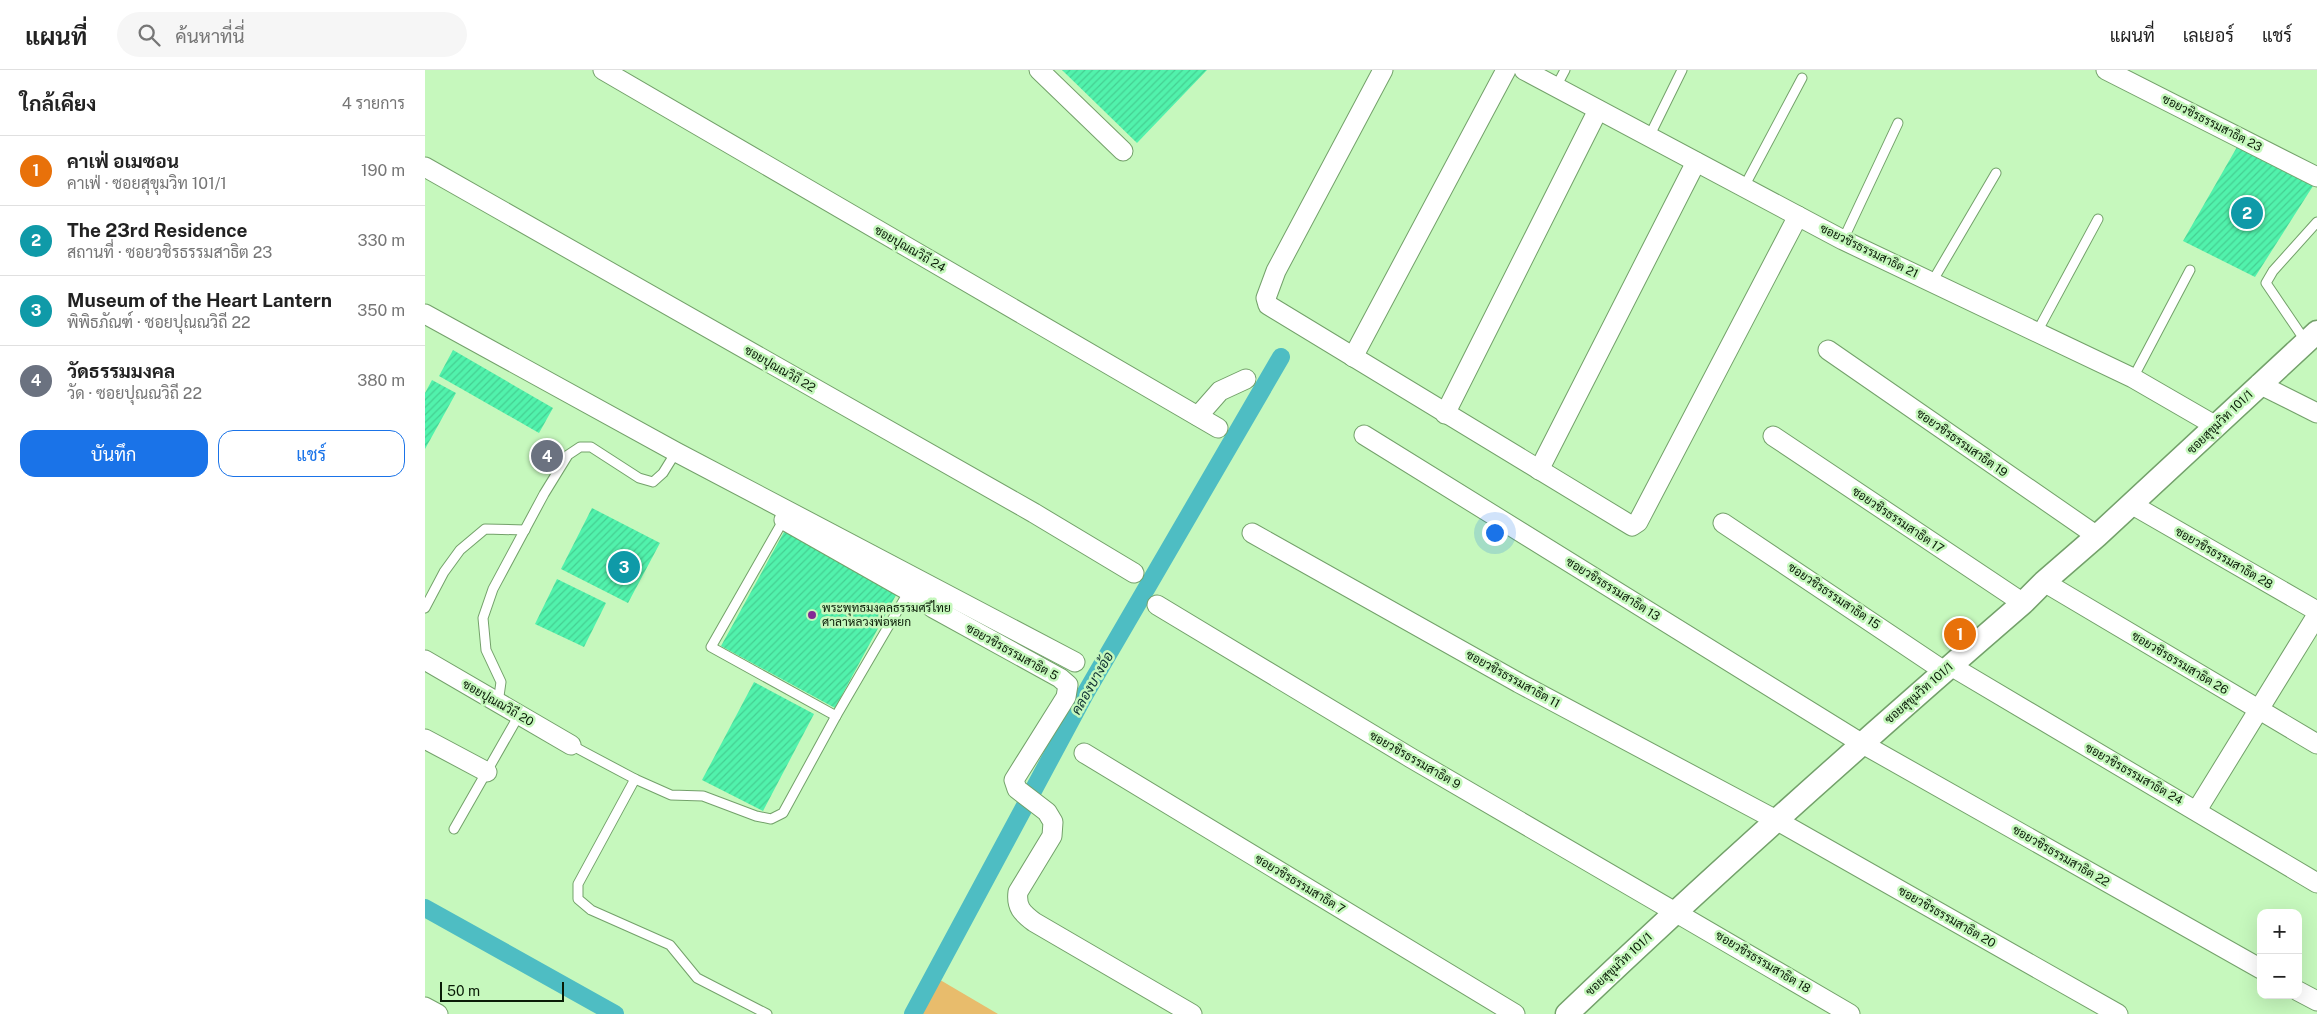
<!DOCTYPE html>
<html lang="th">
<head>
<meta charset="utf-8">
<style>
	:root { --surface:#fff; --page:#f6f6f6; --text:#222; --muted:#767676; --line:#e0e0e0; --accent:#1a73e8 }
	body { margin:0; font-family:"Public Sans",Sarabun,sans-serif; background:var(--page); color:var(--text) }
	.controls { position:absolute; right:15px; bottom:15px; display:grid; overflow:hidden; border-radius:10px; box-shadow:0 5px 20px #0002 }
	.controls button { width:45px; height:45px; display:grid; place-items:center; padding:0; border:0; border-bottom:1px solid var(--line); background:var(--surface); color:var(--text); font:25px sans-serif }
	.scale { position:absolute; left:15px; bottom:12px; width:124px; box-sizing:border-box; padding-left:5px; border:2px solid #091b06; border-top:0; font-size:14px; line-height:18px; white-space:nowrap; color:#091b06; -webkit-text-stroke:4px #c6f8bd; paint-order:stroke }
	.you { position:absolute; left:1069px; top:462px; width:18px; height:18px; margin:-12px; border:4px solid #fff; border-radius:50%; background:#1a73e8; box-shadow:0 0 0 8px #1a73e833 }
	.badge { display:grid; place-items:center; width:32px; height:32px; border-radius:50%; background:var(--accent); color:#fff; font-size:16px; font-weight:700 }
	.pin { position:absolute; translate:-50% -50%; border:2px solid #fff; box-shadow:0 1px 5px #0006 }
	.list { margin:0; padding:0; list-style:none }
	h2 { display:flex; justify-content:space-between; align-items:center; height:65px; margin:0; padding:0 20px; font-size:21px }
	h2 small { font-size:16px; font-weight:400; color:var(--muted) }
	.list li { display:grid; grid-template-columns:32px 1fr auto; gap:15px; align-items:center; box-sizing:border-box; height:70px; padding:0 20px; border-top:1px solid var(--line) }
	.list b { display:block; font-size:19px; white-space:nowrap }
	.list p { margin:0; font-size:16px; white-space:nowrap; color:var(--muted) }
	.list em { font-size:16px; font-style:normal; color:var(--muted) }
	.actions { display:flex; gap:10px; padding:15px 20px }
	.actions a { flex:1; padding:11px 0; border:1px solid var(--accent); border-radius:15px; text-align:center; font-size:18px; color:var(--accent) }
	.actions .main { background:var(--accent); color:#fff }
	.icon { flex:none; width:28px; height:28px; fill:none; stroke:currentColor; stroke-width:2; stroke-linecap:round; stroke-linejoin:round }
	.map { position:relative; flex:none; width:1892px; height:944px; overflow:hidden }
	header { display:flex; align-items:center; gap:30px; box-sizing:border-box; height:70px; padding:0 25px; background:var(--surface); border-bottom:1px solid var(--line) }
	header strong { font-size:24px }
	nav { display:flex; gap:28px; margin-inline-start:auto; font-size:18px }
	.search { width:350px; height:45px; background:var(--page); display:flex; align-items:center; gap:12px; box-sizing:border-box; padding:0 18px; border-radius:28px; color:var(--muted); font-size:19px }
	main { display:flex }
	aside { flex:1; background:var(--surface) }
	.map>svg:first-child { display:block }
</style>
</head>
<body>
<header>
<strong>แผนที่</strong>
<div class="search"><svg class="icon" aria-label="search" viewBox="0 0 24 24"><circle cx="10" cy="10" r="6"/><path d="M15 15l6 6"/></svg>ค้นหาที่นี่</div>
<nav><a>แผนที่</a><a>เลเยอร์</a><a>แชร์</a></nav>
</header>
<main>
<aside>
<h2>ใกล้เคียง<small>4 รายการ</small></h2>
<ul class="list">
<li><span class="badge" style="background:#e8710a">1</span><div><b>คาเฟ่ อเมซอน</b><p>คาเฟ่ · ซอยสุขุมวิท 101/1</p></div><em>190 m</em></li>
<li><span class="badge" style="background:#0f9aa8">2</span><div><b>The 23rd Residence</b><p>สถานที่ · ซอยวชิรธรรมสาธิต 23</p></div><em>330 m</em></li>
<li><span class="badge" style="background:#0f9aa8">3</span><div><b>Museum of the Heart Lantern</b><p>พิพิธภัณฑ์ · ซอยปุณณวิถี 22</p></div><em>350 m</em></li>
<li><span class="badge" style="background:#6b7280">4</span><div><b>วัดธรรมมงคล</b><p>วัด · ซอยปุณณวิถี 22</p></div><em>380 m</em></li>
</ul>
<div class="actions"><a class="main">บันทึก</a><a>แชร์</a></div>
</aside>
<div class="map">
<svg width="1892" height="944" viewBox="0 0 1892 944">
	<defs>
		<pattern id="building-hatch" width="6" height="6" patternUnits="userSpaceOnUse" patternTransform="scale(1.25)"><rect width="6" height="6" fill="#51f2ac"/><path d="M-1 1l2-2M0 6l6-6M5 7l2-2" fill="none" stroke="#45cf92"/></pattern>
	</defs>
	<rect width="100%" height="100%" fill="#c6f8bd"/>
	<!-- grass -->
	<polygon fill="#e8bc6c" points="505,904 573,944 483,944"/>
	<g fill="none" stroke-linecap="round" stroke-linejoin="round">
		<!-- canal -->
		<g stroke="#4ebdc3" stroke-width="18">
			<polyline points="0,838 190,944"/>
			<polyline points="488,944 660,624 856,287"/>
		</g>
	</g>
	<!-- building -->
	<g fill="url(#building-hatch)">
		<polygon points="637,0 782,0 712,73"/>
		<polygon points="1812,77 1888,116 1830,207 1758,171"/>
		<polygon points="28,280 128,338 114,363 14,306"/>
		<polygon points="7,310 31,323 0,379 0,323"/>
		<polygon points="167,438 235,473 203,533 136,499"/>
		<polygon points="364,453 477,514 410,638 296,576"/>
		<polygon points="132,509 181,533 159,577 110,554"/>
		<polygon points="329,612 389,644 338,741 277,710"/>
	</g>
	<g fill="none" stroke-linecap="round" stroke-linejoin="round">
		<!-- service casing -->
		<g stroke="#73a16a" stroke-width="11">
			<g id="service">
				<polyline points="1131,17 1140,0"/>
				<polyline points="1224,67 1257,0"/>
				<polyline points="1319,117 1377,8"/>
				<polyline points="1418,170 1473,53"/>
				<polyline points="1507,212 1571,103"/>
				<polyline points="1612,262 1673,149"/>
				<polyline points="1881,272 1841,213 1848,201 1892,152"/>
				<polyline points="1708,308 1765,200"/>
				<polyline points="359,449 286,577 411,646"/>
				<polyline points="0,538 19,502 35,480 60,459 100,460"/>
				<polyline points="73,633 76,612 61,580 58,548 68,519 119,424 143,385 155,377 166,377 214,408 228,412 238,403 251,382"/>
				<polyline points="146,675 210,709 246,725 278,726 331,746 346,749 358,743 411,646 484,521"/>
				<polyline points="210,709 153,814 153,829 166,840 245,875 272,908 342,944"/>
				<polyline points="29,759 94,645"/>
			</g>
		</g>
		<!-- minor casing -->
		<g stroke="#73a16a" stroke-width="21">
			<g id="minor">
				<path d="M 178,0 C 384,118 587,240 793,358"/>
				<polyline points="614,0 698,81"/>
				<polyline points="958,0 851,201 841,228 843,235 1207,456 1213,452 1373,146"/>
				<polyline points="1099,0 1418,170 1708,308 1791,356"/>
				<polyline points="1681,0 1892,107"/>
				<polyline points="0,97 609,443 709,503"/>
				<polyline points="0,244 251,382 650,592"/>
				<polyline points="1403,280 1672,466"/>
				<polyline points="928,287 1081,0"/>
				<polyline points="1834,314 1892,343"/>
				<polyline points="1020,344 1173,40"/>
				<polyline points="773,346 795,321 821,309"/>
				<polyline points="939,365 1436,673 1836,899"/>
				<polyline points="1348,366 1598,533"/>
				<polyline points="1114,400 1271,92"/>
				<polyline points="1706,434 1892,541"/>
				<path d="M 359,450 L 484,521 L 508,538 L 635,608 L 643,615 L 641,627 L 589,710 L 592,719 L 622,742 L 628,752 L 627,766 L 593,822 C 591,837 597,843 609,852 L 767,944"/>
				<polyline points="1298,453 1519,601"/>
				<polyline points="827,463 1094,613 1351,750 1693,944"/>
				<polyline points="1619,512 1892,674"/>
				<polyline points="732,535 986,688 1425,944"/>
				<polyline points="0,590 146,675"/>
				<polyline points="1526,596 1892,813"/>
				<polyline points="0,669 62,702"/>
				<polyline points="659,683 1090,944"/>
				<polyline points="1772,740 1892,545"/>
				<polyline points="1873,921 1892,931"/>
				<polyline points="0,937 13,944"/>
			</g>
		</g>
		<!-- tertiary casing -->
		<g stroke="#73a16a" stroke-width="25">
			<path id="tertiary" d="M 1142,944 C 1290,803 1443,667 1598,533 L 1619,512 L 1672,466 L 1892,262"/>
		</g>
		<!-- service -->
		<use href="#service" stroke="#fff" stroke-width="9"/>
		<!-- minor -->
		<use href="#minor" stroke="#fff" stroke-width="19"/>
		<!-- tertiary -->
		<use href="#tertiary" stroke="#fff" stroke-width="22"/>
	</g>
	<!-- markers -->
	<circle fill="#842995" stroke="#c6f8bd" stroke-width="2" cx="387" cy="545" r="5"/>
	<g text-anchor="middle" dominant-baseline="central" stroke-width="5" stroke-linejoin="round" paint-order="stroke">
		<!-- street labels -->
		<g font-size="12" fill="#091b06" stroke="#c6f8bd">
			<text transform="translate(1787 53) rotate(27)">ซอยวชิรธรรมสาธิต 23</text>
			<text transform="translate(485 179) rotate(30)">ซอยปุณณวิถี 24</text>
			<text transform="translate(1444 181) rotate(26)">ซอยวชิรธรรมสาธิต 21</text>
			<text transform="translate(355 299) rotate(30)">ซอยปุณณวิถี 22</text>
			<text transform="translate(1795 352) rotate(-44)">ซอยสุขุมวิท 101/1</text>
			<text transform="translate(1537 373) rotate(35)">ซอยวชิรธรรมสาธิต 19</text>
			<text transform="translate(1473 450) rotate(34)">ซอยวชิรธรรมสาธิต 17</text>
			<text transform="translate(1799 488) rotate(30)">ซอยวชิรธรรมสาธิต 28</text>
			<text transform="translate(1188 519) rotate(32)">ซอยวชิรธรรมสาธิต 13</text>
			<text transform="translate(1409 526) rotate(34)">ซอยวชิรธรรมสาธิต 15</text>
			<text transform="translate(587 582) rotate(29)">ซอยวชิรธรรมสาธิต 5</text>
			<text transform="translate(1755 593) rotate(31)">ซอยวชิรธรรมสาธิต 26</text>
			<text transform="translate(1088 609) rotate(29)">ซอยวชิรธรรมสาธิต 11</text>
			<text transform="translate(1494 623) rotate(-41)">ซอยสุขุมวิท 101/1</text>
			<text transform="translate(73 633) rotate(30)">ซอยปุณณวิถี 20</text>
			<text transform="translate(990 690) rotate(30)">ซอยวชิรธรรมสาธิต 9</text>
			<text transform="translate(1709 704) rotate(30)">ซอยวชิรธรรมสาธิต 24</text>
			<text transform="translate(1636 786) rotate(30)">ซอยวชิรธรรมสาธิต 22</text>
			<text transform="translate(875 814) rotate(31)">ซอยวชิรธรรมสาธิต 7</text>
			<text transform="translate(1522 847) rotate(30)">ซอยวชิรธรรมสาธิต 20</text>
			<text transform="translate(1338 892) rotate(31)">ซอยวชิรธรรมสาธิต 18</text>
			<text transform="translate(1194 894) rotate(-43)">ซอยสุขุมวิท 101/1</text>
		</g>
		<!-- poi labels -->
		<g font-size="12" fill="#091b06" stroke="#c6f8bd" text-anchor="start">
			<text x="397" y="538">พระพุทธมงคลธรรมศรีไทย<tspan x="397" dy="14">ศาลาหลวงพ่อหยก</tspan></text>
		</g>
		<!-- water labels -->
		<g font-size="14" font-style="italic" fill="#103234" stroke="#c6f8bd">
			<text transform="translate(667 613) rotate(-60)">คลองบางอ้อ</text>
		</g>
	</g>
</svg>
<div class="controls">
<button>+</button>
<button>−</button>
</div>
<div class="scale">50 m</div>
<div class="you"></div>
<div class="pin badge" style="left:1535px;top:564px;background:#e8710a">1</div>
<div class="pin badge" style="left:1822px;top:143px;background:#0f9aa8">2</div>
<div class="pin badge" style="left:199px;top:497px;background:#0f9aa8">3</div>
<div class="pin badge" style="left:122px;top:386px;background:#6b7280">4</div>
</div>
</main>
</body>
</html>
